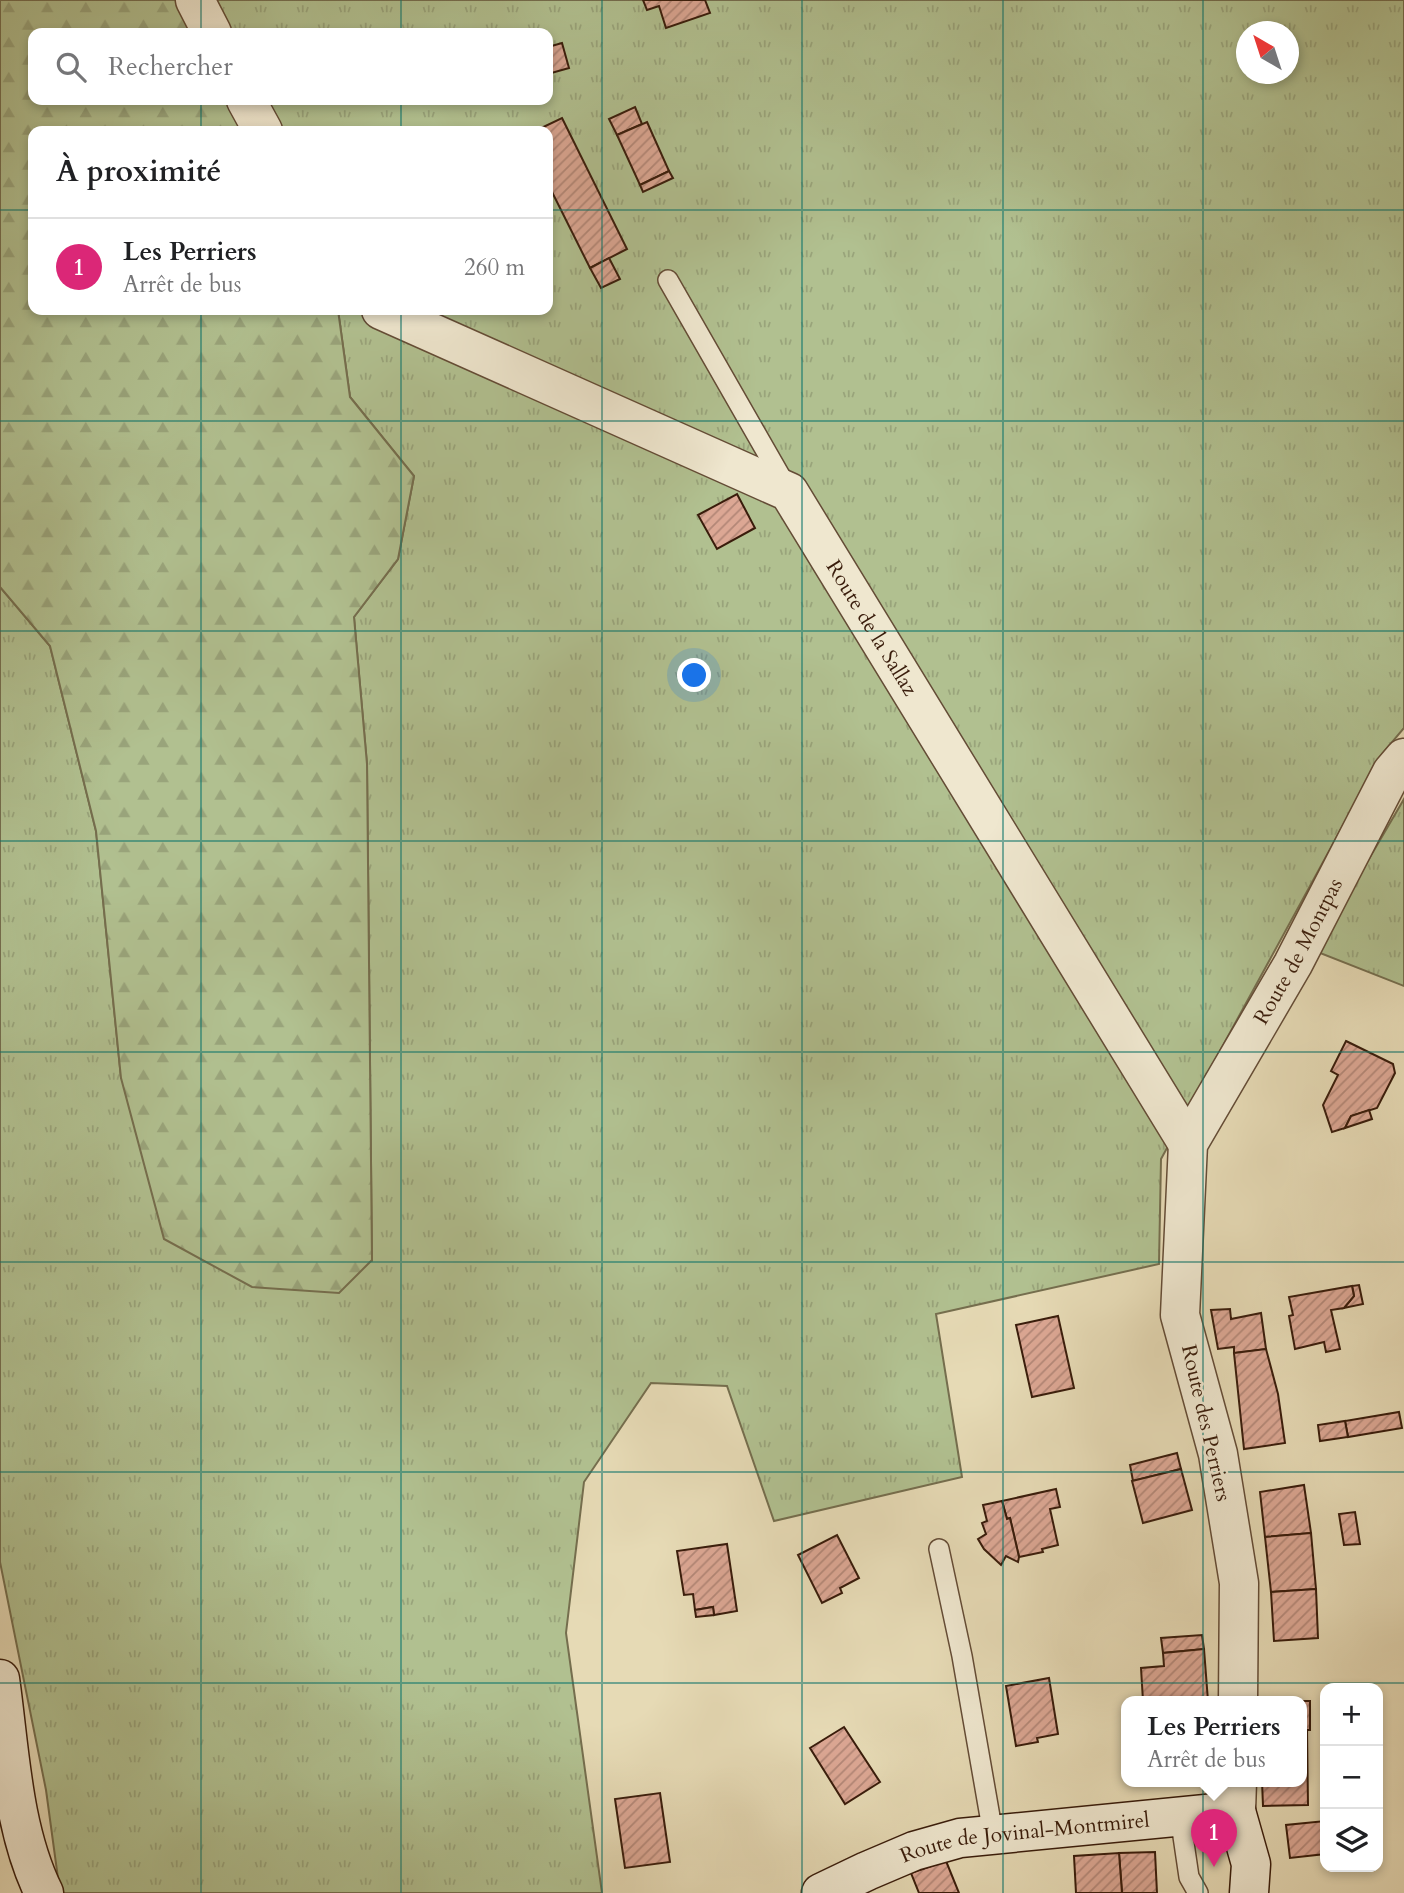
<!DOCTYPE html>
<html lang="fr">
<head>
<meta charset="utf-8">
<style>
	:root { --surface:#fff; --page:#f6f6f6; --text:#202124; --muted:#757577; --line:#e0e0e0; --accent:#db2777 }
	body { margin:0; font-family:Cardo,serif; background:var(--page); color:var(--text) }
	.controls { position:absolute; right:21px; bottom:21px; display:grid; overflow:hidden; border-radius:14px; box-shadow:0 4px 10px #0003 }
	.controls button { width:63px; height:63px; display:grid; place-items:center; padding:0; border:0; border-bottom:2px solid var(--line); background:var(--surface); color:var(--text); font:35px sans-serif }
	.compass { position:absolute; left:1236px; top:21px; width:63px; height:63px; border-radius:50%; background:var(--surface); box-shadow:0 4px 10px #0003; rotate:321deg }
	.you { position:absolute; left:695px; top:676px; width:24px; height:24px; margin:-18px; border:5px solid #fff; border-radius:50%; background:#1a73e8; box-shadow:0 0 0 10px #1a73e833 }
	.badge { display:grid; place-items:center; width:46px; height:46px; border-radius:50%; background:var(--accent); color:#fff; font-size:23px; font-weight:700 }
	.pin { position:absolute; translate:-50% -58px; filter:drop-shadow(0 2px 4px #0008) }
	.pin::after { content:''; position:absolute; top:37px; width:24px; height:21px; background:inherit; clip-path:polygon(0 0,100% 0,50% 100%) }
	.popup { position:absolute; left:1121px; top:1696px; width:186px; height:91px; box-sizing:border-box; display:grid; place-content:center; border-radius:14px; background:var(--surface); filter:drop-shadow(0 2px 5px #0005); font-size:23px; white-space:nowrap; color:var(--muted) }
	.popup b { font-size:26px; color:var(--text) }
	.popup::after { content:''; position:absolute; left:50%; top:100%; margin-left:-14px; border:14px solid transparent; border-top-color:var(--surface) }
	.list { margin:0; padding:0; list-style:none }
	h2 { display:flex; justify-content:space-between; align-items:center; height:91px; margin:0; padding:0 28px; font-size:30px }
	h2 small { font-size:23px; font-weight:400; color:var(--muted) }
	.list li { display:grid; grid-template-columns:46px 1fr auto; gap:21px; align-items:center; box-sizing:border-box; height:98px; padding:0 28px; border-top:2px solid var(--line) }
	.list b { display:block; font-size:26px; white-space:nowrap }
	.list p { margin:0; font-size:23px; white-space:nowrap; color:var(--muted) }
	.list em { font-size:23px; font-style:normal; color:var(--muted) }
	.icon { flex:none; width:38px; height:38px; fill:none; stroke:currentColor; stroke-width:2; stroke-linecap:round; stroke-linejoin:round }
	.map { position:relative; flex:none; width:1404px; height:1893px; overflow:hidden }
	.search { position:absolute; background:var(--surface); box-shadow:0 4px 10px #0003; left:28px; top:28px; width:525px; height:77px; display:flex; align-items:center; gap:18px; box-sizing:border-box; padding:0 24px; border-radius:14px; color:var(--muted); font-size:26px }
	.panel { position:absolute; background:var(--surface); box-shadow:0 4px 10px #0003; left:28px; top:126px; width:525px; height:189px; border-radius:14px }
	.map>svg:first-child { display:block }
</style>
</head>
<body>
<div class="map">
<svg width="1404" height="1893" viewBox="0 0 1404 1893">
	<defs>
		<pattern id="grass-tufts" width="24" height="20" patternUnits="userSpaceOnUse" patternTransform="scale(1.75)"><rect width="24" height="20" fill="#b1c090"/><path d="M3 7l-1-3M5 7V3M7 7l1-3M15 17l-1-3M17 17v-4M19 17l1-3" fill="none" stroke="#99a47b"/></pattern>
		<pattern id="forest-firs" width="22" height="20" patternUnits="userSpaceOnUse" patternTransform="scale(1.75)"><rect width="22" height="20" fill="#b1c090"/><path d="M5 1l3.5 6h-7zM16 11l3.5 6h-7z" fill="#99a47b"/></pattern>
		<pattern id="building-hatch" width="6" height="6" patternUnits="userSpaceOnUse" patternTransform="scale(1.75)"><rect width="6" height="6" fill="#dca794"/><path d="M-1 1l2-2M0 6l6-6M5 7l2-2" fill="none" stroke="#b38777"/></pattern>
	</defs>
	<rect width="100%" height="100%" fill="#e6dab5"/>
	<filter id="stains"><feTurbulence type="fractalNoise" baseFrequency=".00286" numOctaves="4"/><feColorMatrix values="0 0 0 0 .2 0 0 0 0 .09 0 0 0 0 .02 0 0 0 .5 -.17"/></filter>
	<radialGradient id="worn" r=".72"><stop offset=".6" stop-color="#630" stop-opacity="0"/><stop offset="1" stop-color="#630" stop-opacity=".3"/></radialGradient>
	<!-- grass -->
	<g fill="url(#grass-tufts)" stroke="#756e4e" stroke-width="2" fill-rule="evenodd">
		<path d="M 179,0 L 1404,0 L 1404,728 L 1382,754 L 1161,1159 L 1159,1264 L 936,1314 L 962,1477 L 774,1521 L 727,1386 L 651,1383 L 584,1482 L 566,1633 L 602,1893 L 60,1893 L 46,1790 L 0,1562 L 0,587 L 50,646 L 96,831 L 121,1078 L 372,1260 L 367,764 L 354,617 L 398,559 L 414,476 L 350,397 L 338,310 L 548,310 L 548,131 L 247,131 L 231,100 L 548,100 L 548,33 L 197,33 ZM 1246,32 L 1288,32 L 1288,74 L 1246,74 Z"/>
		<polygon points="1404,799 1404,986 1315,951"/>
	</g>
	<!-- forest -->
	<polygon fill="url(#forest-firs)" stroke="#756e4e" stroke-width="2" points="0,0 179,0 197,33 33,33 33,100 231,100 247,131 33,131 33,310 338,310 350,397 414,476 398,559 354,617 367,764 372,1260 339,1293 252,1287 164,1239 121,1078 96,831 50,646 0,587"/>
	<!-- building -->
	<g fill="url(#building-hatch)" stroke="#391c0b" stroke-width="2">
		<polygon points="643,0 705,0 710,13 666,28 659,6 647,10"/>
		<polygon points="562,43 569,68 548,74 548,47"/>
		<polygon points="635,107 642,124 617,135 609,119"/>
		<polygon points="562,118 627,249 590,268 548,184 548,131 535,131"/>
		<polygon points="647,122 669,171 640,185 617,135"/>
		<polygon points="669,171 673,178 643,192 640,185"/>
		<polygon points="609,258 620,279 601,288 590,268"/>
		<polygon points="737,494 755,528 717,549 698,515"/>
		<polygon points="1346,1041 1393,1064 1395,1073 1377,1108 1351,1116 1345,1128 1332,1132 1323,1105 1338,1075 1331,1071"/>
		<polygon points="1369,1110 1372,1119 1345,1128 1351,1116"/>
		<polygon points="1359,1285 1363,1304 1344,1308 1354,1296 1352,1286"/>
		<polygon points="1352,1286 1354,1296 1344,1308 1331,1310 1340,1349 1326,1352 1324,1342 1295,1349 1289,1316 1293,1315 1289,1297"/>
		<polygon points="1230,1309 1231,1319 1261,1313 1266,1349 1234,1353 1234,1347 1218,1349 1211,1310"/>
		<polygon points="1058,1316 1074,1388 1032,1397 1016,1325"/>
		<polygon points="1266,1349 1278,1394 1285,1443 1244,1449 1234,1353"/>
		<polygon points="1399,1412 1402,1428 1348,1437 1345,1421"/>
		<polygon points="1345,1421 1348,1437 1320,1441 1318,1425"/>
		<polygon points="1177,1453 1181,1469 1133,1481 1130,1465"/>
		<polygon points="1181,1469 1192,1510 1143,1523 1132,1481"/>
		<polygon points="1304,1485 1311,1533 1265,1537 1260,1492"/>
		<polygon points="1056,1489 1060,1507 1050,1509 1058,1545 1042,1549 1043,1552 1019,1557 1010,1518 1007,1519 1002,1501"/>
		<polygon points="1002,1501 1007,1519 1010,1518 1019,1557 1018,1562 1006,1556 1001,1565 984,1549 978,1539 986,1534 982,1523 987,1521 983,1505"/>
		<polygon points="1355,1512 1360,1544 1344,1545 1339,1514"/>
		<polygon points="1311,1533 1316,1589 1271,1592 1265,1537"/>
		<polygon points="837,1535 859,1578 840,1588 842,1593 822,1603 798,1555"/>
		<polygon points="727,1544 737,1611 714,1615 713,1607 695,1610 693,1594 684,1595 677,1551"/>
		<polygon points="1316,1589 1318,1638 1274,1641 1271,1592"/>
		<polygon points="713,1607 714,1615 696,1617 695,1610"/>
		<polygon points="1202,1635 1204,1649 1163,1653 1161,1638"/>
		<polygon points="1204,1649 1208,1701 1143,1701 1141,1668 1164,1666 1163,1653"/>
		<polygon points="1049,1678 1058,1734 1037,1738 1038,1742 1016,1746 1006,1686"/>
		<polygon points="1302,1701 1310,1701 1310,1730 1307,1730 1308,1805 1263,1806 1262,1781 1302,1781"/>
		<polygon points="844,1727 880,1782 845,1804 810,1748"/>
		<polygon points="660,1793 670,1862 625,1868 615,1799"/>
		<polygon points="1325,1821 1325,1854 1290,1858 1286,1825"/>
		<polygon points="1155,1852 1157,1893 1122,1893 1119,1853"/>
		<polygon points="1119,1853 1122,1893 1076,1893 1074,1856"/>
		<polygon points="946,1861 959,1893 919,1893 911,1873"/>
	</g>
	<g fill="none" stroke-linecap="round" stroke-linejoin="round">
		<!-- lane casing -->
		<g stroke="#644c36" stroke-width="22">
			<g id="lane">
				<polyline points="668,280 786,486"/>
				<polyline points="939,1549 962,1656 993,1834"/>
				<polyline points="1180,1816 1189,1877 1198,1893"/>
			</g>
		</g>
		<!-- street casing -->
		<g stroke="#644c36" stroke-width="41">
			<g id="street">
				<polyline points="195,0 212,33"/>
				<polyline points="246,100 263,131"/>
				<path id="s1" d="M 381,310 L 789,492 L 1188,1144"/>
				<path id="s2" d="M 1238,1701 L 1239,1583 L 1218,1454 L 1180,1315 L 1188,1144 L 1293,964 L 1392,772 L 1404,758"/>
				<polyline points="1236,1811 1237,1781"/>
			</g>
		</g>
		<!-- secondary casing -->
		<g stroke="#391c0b" stroke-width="41">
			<g id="secondary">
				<path d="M 0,1679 C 10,1749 12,1828 44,1893"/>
				<path id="s3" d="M 821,1893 L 867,1871 L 914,1851 L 960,1838 L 1236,1811 L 1251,1864 L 1249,1893"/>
			</g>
		</g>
		<!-- lane -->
		<use href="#lane" stroke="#efe7cf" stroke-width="19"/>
		<!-- street -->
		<use href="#street" stroke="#efe7cf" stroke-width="38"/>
		<!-- secondary -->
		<use href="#secondary" stroke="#efe7cf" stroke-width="38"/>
	</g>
	<!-- grid -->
	<path fill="none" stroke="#0f766e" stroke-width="2" stroke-opacity="0.55" d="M 201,0 L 201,33M 401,0 L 401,33M 602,0 L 602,1893M 802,0 L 802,1893M 1003,0 L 1003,1893M 1203,0 L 1203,1893M 201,100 L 201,131M 401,100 L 401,131M 0,210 L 33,210M 548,210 L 1404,210M 201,310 L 201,1893M 401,310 L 401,1893M 0,421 L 1404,421M 0,631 L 1404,631M 0,841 L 1404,841M 0,1052 L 1404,1052M 0,1262 L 1404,1262M 0,1472 L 1404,1472M 0,1683 L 1404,1683"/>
	<g text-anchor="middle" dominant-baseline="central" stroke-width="5" stroke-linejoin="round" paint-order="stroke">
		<!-- street labels -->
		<g font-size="21" fill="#391c0b" stroke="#efe7cf">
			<text stroke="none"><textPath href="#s1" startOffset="606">Route de la Sallaz</textPath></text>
			<text stroke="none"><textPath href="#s2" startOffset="786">Route de Montpas</textPath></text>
			<text transform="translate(1206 1423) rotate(77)">Route des Perriers</text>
			<text stroke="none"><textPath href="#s3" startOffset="214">Route de Jovinal-Montmirel</textPath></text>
		</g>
	</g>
	<rect width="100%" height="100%" filter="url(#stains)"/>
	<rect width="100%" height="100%" fill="url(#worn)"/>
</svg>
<div class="controls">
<button>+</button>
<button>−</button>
<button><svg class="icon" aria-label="layers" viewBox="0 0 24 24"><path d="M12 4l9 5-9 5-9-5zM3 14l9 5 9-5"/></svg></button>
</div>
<svg class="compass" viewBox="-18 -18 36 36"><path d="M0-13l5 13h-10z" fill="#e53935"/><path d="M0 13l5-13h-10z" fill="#757577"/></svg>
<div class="you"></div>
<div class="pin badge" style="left:1214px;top:1867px">1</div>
<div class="popup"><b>Les Perriers</b>Arrêt de bus</div>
<div class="search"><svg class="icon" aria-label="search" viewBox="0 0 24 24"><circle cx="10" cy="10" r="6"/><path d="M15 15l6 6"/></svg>Rechercher</div>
<section class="panel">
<h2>À proximité<small></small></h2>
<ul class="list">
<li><span class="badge">1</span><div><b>Les Perriers</b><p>Arrêt de bus</p></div><em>260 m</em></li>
</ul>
</section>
</div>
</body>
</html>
